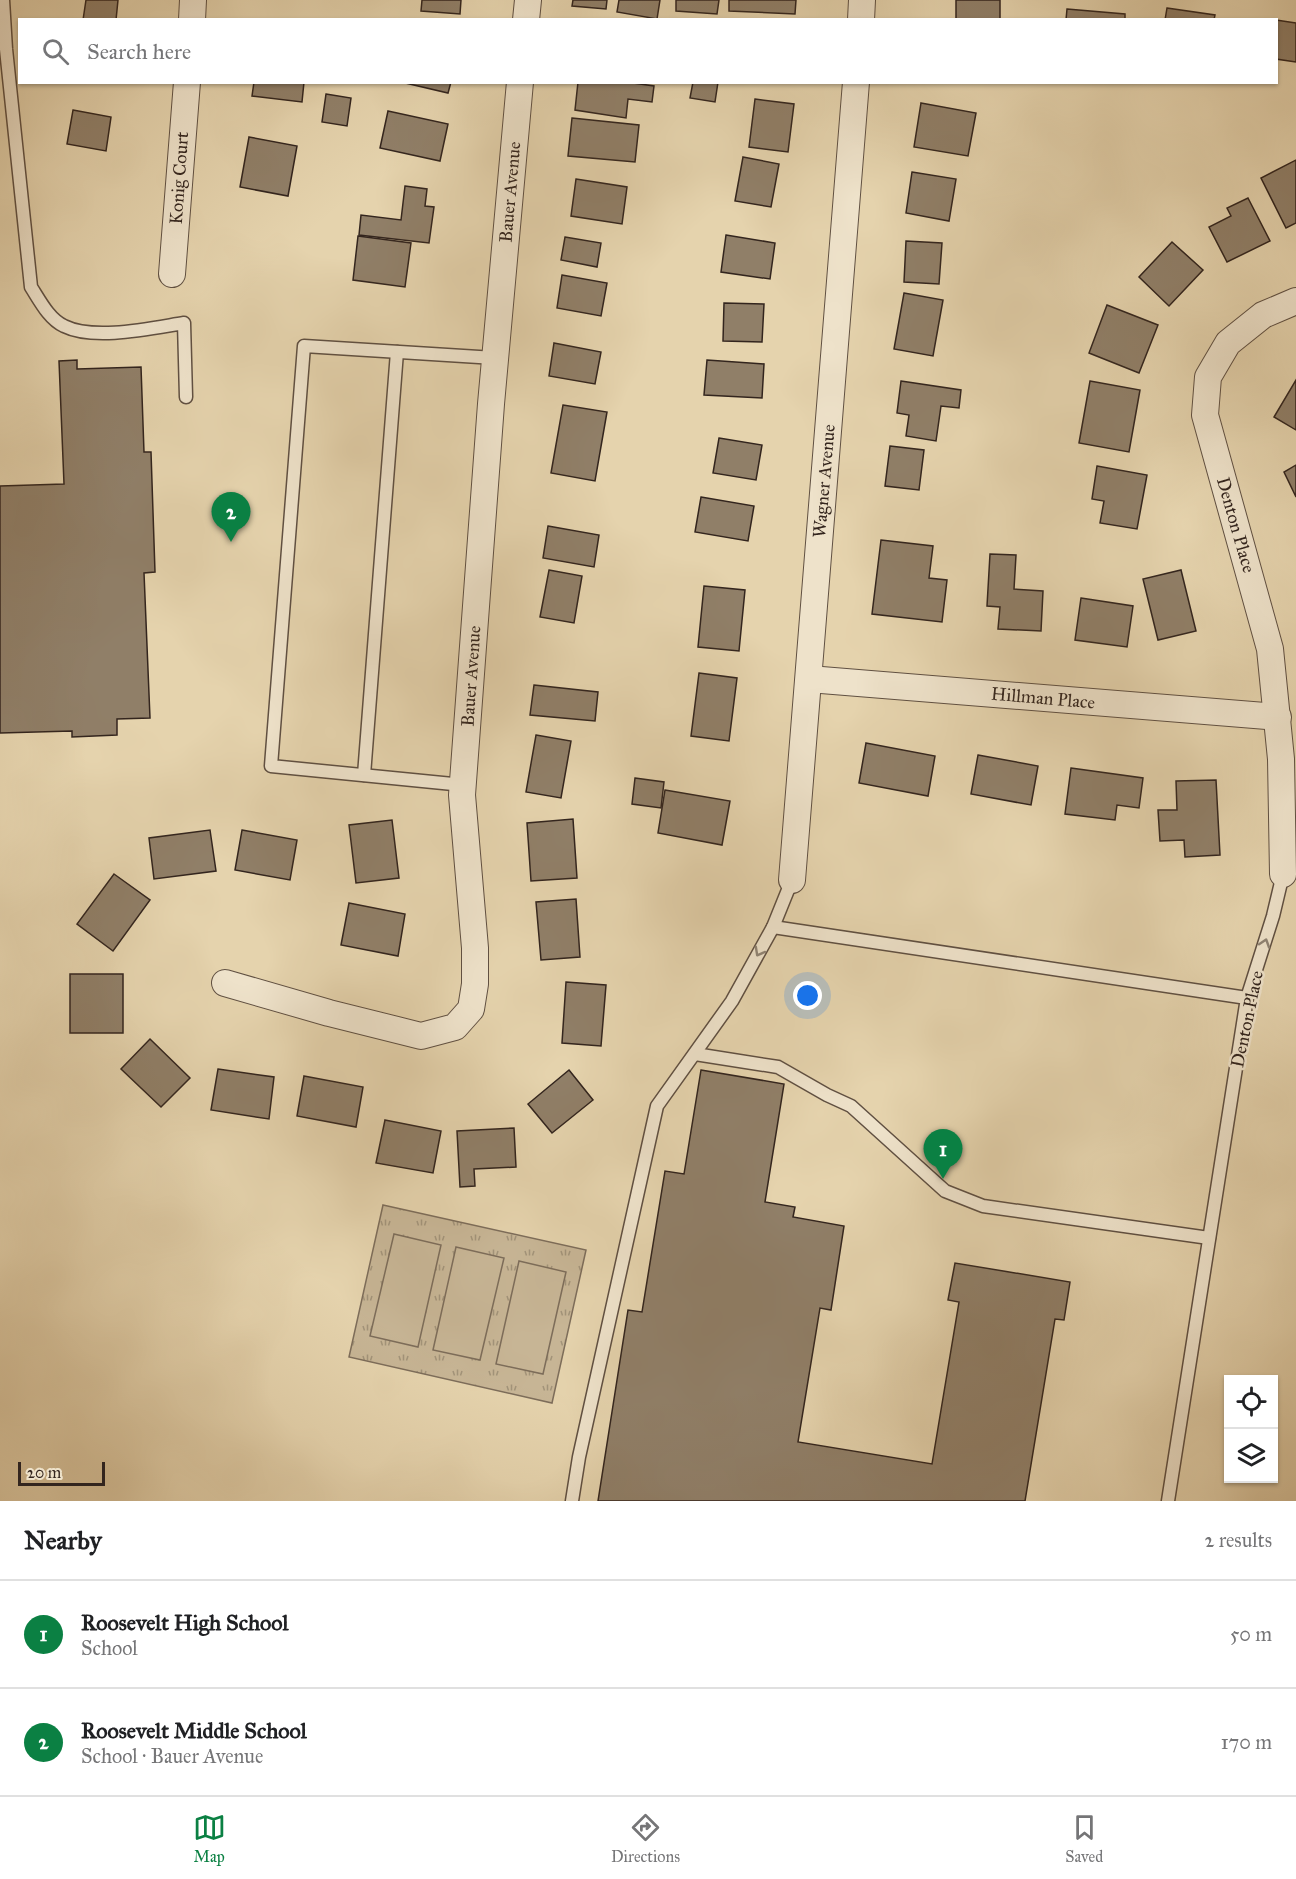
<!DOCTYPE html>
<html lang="en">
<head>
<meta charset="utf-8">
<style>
	:root { --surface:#fff; --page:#f2f2f2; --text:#202124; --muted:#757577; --line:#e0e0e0; --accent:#0b8043 }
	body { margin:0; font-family:"IM FELL Great Primer",serif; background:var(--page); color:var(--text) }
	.controls { position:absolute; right:18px; bottom:18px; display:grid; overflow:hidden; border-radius:0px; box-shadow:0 2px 4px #0004 }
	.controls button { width:54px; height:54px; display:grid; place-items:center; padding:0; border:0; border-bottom:2px solid var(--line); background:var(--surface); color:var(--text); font:30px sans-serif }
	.scale { position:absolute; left:18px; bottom:15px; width:87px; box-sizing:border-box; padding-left:6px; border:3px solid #33251e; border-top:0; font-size:16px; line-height:21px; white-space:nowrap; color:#33251e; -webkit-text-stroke:4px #eee2ca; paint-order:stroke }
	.you { position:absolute; left:808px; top:996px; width:21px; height:21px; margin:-15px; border:4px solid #fff; border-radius:50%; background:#1a73e8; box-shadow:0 0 0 9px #1a73e833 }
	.badge { display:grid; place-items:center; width:39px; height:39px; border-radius:50%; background:var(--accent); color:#fff; font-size:20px; font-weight:700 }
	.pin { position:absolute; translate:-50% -50px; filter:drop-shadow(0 2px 3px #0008) }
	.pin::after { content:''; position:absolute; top:32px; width:21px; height:18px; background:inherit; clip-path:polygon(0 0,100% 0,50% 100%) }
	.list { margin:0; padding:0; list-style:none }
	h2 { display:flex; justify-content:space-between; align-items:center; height:78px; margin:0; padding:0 24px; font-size:26px }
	h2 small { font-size:20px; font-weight:400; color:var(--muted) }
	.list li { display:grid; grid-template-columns:39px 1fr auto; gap:18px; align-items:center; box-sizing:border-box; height:108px; padding:0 24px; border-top:2px solid var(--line) }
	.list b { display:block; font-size:22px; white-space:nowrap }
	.list p { margin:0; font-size:20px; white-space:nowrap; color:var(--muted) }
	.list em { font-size:20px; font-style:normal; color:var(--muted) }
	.icon { flex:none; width:33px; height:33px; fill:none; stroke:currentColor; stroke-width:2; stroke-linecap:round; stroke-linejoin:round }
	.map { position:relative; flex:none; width:1296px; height:1501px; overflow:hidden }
	.search { position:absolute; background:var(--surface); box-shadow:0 2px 4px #0004; left:18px; right:18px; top:18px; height:66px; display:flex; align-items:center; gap:15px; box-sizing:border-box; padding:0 21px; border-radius:0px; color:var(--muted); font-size:22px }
	.sheet { height:294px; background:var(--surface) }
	nav { display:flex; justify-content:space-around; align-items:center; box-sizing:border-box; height:84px; border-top:2px solid var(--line); background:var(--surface); font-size:16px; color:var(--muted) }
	nav a { display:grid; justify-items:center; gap:3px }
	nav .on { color:var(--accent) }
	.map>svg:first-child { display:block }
</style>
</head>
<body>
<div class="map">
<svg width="1296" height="1501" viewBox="0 0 1296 1501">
	<defs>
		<pattern id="grass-tufts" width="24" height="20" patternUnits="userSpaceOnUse" patternTransform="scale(1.5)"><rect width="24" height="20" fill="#c7b595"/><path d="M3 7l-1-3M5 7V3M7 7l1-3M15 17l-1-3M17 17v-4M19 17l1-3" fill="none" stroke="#a29379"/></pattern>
	</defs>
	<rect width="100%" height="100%" fill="#e5d3ad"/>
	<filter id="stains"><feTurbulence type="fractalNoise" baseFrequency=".00333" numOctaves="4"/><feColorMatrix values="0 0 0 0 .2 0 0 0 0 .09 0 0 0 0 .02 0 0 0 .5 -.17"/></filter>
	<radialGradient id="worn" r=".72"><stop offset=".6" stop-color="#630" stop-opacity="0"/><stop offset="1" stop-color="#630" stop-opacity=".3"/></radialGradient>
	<!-- grass -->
	<polygon fill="url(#grass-tufts)" stroke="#7d6d5a" stroke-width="1.5" points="383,1205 586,1250 552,1403 349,1357"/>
	<!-- garden -->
	<g fill="#c7b595" stroke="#7d6d5a" stroke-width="1.5">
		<polygon points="394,1234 441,1245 418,1347 370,1336"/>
		<polygon points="456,1247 504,1258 480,1360 433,1350"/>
		<polygon points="519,1261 566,1272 543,1374 496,1364"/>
	</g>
	<!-- building -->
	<g fill="#907f68" stroke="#33251e" stroke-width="1.5">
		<polygon points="86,0 118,0 116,20 83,20"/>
		<polygon points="422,0 461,0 460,14 421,11"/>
		<polygon points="573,0 607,0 606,9 572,6"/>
		<polygon points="619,0 660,0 657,19 617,12"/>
		<polygon points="676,0 719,0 717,14 676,11"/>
		<polygon points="729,0 796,0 795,14 729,11"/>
		<rect x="956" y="0" width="44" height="20"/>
		<polygon points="1167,8 1215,15 1214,20 1165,20"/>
		<polygon points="1067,9 1125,14 1125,20 1066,20"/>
		<polygon points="1276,20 1296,23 1296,62 1276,59"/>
		<polygon points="254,82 304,82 302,102 252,96"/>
		<polygon points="401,82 451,82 448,93"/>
		<polygon points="578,82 626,82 654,86 652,102 628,99 626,118 575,110"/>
		<polygon points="693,82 718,82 715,102 690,98"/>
		<polygon points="326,94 351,98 347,126 322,122"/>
		<polygon points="755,99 794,104 788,152 749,147"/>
		<polygon points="921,103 976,113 968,156 914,147"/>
		<polygon points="73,110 111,117 106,151 67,144"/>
		<polygon points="388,111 448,124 440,161 380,148"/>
		<polygon points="572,118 639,125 635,162 568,156"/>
		<polygon points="249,137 297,146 288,196 240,187"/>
		<polygon points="743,157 779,164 771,207 735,201"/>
		<polygon points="1296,160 1296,223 1286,228 1261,178"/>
		<polygon points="912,172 956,179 949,221 906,213"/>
		<polygon points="576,179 627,187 622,224 571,216"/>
		<polygon points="405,186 427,189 425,206 434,207 429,243 359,235 361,215 401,220"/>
		<polygon points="1248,198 1270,241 1227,262 1209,227 1231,216 1227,208"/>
		<polygon points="726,235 775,243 770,279 721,272"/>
		<polygon points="358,236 411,243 405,287 353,280"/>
		<polygon points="565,237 601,243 597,267 561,260"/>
		<polygon points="906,241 942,243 939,284 904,282"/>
		<polygon points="1172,242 1203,270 1169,306 1139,277"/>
		<polygon points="562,275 607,283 601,316 557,308"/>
		<polygon points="904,293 943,300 933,356 894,349"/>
		<polygon points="724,303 764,304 762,342 723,341"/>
		<polygon points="1107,305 1158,325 1139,373 1089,353"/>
		<polygon points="554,343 601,352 595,384 549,376"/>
		<polygon points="77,360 77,369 141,367 144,452 151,452 155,572 144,573 150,718 117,719 117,735 72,737 72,731 0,733 0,486 64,484 59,361"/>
		<polygon points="707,360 764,364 762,398 704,395"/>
		<polygon points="1296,380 1296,430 1274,417"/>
		<polygon points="901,381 961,390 959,408 941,406 936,441 906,436 909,415 897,413"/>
		<polygon points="1090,381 1140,390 1129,452 1079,443"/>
		<polygon points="563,405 607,412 595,481 551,473"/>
		<polygon points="719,438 762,445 756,480 713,473"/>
		<polygon points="890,446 924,450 919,490 885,486"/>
		<polygon points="1296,465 1296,497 1284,472"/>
		<polygon points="1097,466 1147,475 1137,529 1100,523 1104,501 1092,499"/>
		<polygon points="701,497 754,506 748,541 695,532"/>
		<polygon points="548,526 599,535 594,567 543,558"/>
		<polygon points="881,540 933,546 929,578 947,580 942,622 872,614"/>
		<polygon points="990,554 1016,555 1014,589 1043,591 1041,631 998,629 1000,607 987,606"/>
		<polygon points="549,570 582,576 574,623 540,617"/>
		<polygon points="1181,570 1196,631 1158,640 1143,579"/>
		<polygon points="704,586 745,590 739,651 698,647"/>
		<polygon points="1081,598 1133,606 1127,647 1075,640"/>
		<polygon points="699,673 737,678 729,741 691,736"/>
		<polygon points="534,685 598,692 595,721 530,715"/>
		<polygon points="536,735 571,741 561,798 526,792"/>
		<polygon points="866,743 935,756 928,796 859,783"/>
		<polygon points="978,755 1038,766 1031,805 971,794"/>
		<polygon points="1071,768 1143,778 1139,808 1117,805 1115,820 1065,814"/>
		<polygon points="635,778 664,782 661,808 632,804"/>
		<polygon points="1216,780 1220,855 1185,857 1184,840 1160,841 1158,810 1177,810 1176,781"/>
		<polygon points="665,790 730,801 722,845 658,833"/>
		<polygon points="573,819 577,878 531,881 527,823"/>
		<polygon points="392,820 399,878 356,883 349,825"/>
		<polygon points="210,830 216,871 154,879 149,838"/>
		<polygon points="242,830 297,840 290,880 235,870"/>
		<polygon points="114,874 150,900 113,951 77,924"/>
		<polygon points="576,899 580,957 541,960 536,902"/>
		<polygon points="349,903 405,914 398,956 341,945"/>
		<rect x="70" y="974" width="53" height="59"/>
		<polygon points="566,982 606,985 601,1046 562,1043"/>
		<polygon points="150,1039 190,1078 161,1107 121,1069"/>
		<polygon points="218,1069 274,1077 269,1119 211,1110"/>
		<polygon points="569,1070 593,1100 552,1133 528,1104"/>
		<polygon points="701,1070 784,1084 765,1202 795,1207 793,1217 844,1226 831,1310 820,1308 798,1442 932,1464 959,1302 948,1300 955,1263 1070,1282 1064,1320 1055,1319 1025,1501 598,1501 628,1310 642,1312 665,1171 684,1174"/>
		<polygon points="304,1076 363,1087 356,1127 297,1116"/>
		<polygon points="385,1120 441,1131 433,1173 376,1163"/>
		<polygon points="514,1128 516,1167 474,1169 475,1186 460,1187 457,1131"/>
	</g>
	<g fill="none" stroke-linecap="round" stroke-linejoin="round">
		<!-- lane casing -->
		<g stroke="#605042" stroke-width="15">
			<g id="lane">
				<path d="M 3,0 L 6,49 L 31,287 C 40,301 49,319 64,326 C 94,341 152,328 184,323 L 186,397"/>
				<polyline points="364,775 397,352"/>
				<polyline points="463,785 271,766 304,346 495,358"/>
				<polyline points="773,927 1247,998"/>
				<polyline points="695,1054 778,1067 827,1095 851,1106 945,1191 983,1206 1209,1238"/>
				<polyline points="572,1501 579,1457 657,1106 732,1001 773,927 792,880"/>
				<polyline points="1168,1501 1247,998 1273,916 1283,874"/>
			</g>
		</g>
		<!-- street casing -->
		<g stroke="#605042" stroke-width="28">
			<g id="street">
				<polyline points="192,20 193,0"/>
				<polyline points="526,20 528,0"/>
				<polyline points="861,20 862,0"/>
				<polyline points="172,274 187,82"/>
				<polyline points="809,679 1278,717"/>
				<polyline points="1283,874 1281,759 1270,649 1205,415 1208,377 1228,343 1263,315 1296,301"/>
				<polyline points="792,880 856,82"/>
				<polyline points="225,983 329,1013 421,1036 455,1027 471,1009 475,984 475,948 462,795 491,404 520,82"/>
			</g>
		</g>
		<!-- lane -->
		<use href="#lane" stroke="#eee2ca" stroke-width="12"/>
		<!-- street -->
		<use href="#street" stroke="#eee2ca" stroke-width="26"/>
	</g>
	<!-- one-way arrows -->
	<defs><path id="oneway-chevron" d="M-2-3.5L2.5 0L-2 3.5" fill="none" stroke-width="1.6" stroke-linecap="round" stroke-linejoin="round" transform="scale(1.5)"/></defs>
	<g stroke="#908474">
		<use href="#oneway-chevron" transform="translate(1265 943) rotate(-72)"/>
		<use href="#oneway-chevron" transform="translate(759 952) rotate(119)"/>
	</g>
	<g text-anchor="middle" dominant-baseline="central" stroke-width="5" stroke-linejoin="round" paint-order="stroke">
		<!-- street labels -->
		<g font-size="18" fill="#33251e" stroke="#eee2ca">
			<text transform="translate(179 178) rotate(-86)">Konig Court</text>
			<text transform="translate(510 192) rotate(-85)">Bauer Avenue</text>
			<text transform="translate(824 481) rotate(-85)">Wagner Avenue</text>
			<text transform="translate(1236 525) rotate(74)">Denton Place</text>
			<text transform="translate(471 676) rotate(-86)">Bauer Avenue</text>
			<text transform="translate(1043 698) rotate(5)">Hillman Place</text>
			<text transform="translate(1247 1019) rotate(-78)">Denton Place</text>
		</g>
	</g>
	<rect width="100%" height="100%" filter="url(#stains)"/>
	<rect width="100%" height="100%" fill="url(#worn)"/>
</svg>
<div class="controls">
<button><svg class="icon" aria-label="locate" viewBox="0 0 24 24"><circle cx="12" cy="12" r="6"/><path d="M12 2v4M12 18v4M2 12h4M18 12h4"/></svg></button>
<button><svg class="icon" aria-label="layers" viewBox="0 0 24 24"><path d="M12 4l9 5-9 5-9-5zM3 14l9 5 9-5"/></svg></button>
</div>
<div class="scale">20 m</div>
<div class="you"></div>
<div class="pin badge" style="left:943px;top:1179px">1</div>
<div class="pin badge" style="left:231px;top:542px">2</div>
<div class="search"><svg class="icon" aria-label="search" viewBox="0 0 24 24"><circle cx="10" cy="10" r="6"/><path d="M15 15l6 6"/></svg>Search here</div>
</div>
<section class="sheet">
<h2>Nearby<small>2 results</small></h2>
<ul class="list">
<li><span class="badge">1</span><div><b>Roosevelt High School</b><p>School</p></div><em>50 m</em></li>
<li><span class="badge">2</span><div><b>Roosevelt Middle School</b><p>School · Bauer Avenue</p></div><em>170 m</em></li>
</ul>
</section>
<nav>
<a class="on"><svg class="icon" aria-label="map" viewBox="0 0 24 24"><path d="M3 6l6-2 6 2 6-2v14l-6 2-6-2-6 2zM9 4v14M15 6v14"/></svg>Map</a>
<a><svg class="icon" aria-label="directions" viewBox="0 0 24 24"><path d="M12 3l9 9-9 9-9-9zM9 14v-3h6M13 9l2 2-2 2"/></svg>Directions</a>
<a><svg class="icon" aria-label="saved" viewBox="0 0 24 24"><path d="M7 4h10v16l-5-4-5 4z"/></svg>Saved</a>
</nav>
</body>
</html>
